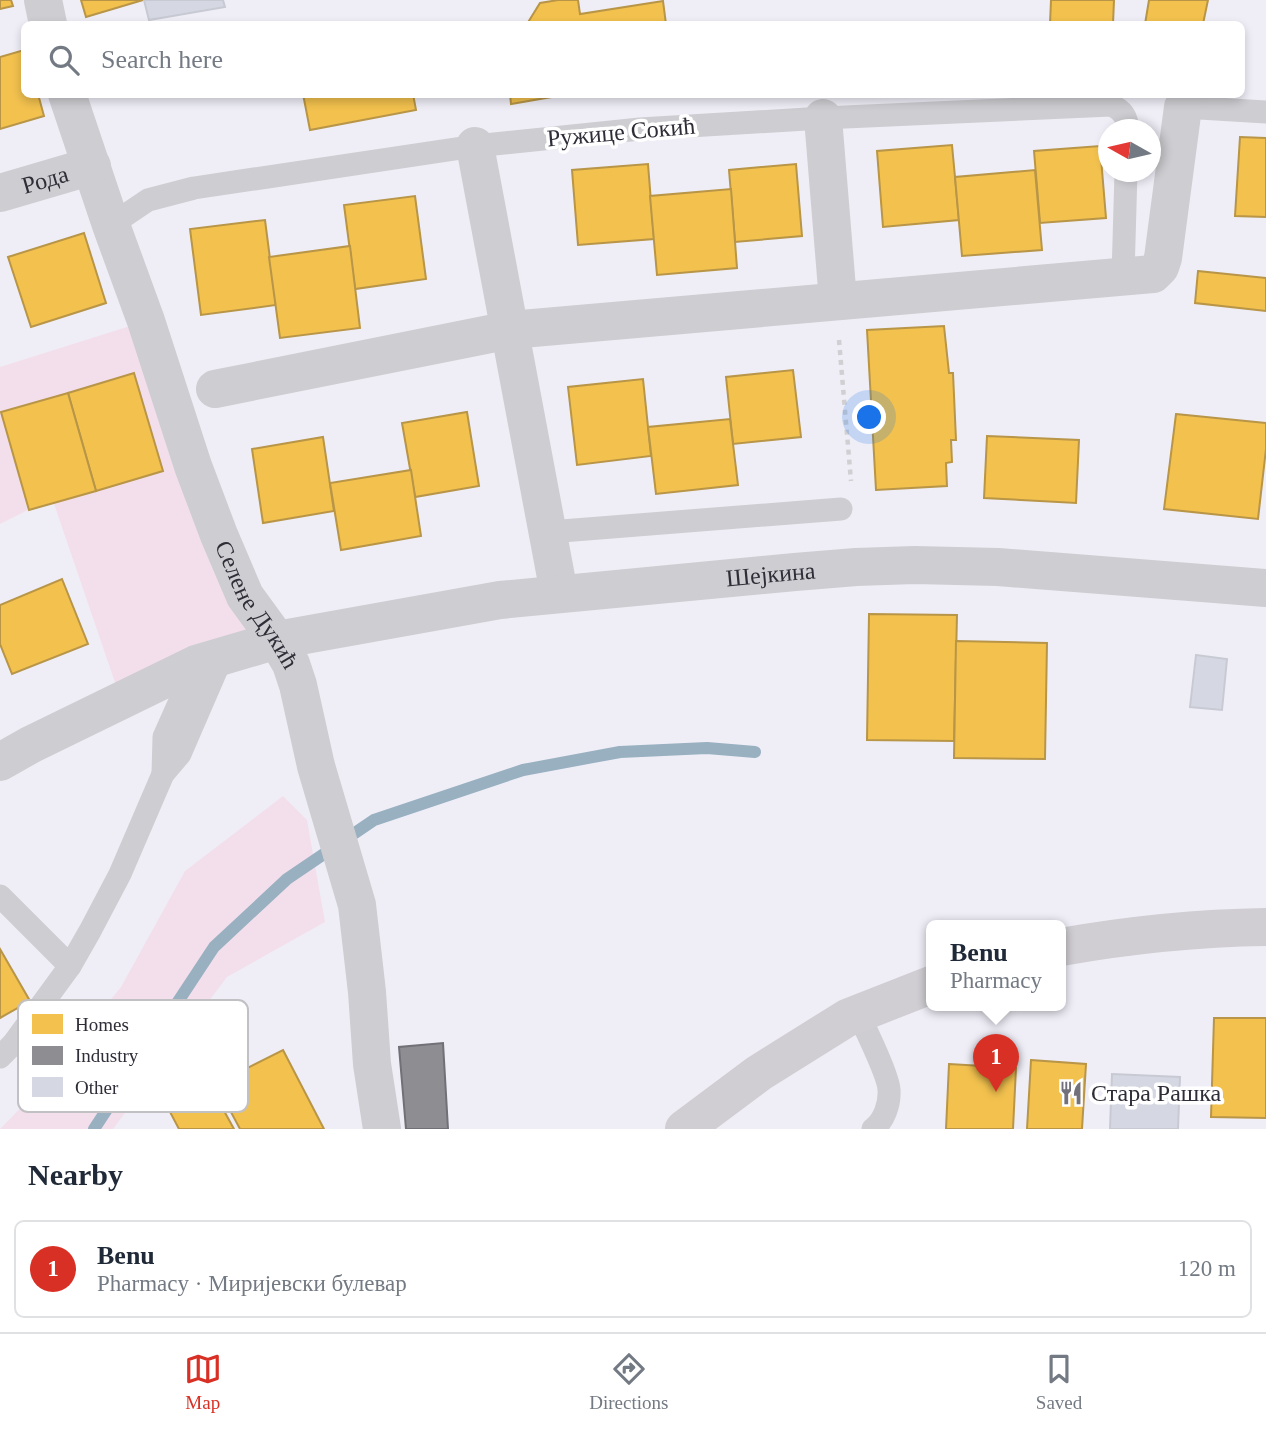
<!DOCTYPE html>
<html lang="en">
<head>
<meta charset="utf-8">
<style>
	:root { --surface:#fff; --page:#f6f6f7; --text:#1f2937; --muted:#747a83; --line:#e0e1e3; --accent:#d93025 }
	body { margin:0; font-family:"Times New Roman",serif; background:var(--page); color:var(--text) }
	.compass { position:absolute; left:1098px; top:119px; width:63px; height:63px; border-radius:50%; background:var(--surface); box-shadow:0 4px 10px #0003; rotate:278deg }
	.you { position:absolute; left:870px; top:418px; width:24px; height:24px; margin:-18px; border:5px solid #fff; border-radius:50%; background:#1a73e8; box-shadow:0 0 0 10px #1a73e833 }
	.badge { display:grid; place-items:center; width:46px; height:46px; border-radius:50%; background:var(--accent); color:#fff; font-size:23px; font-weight:700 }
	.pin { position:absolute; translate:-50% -58px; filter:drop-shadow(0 2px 4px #0008) }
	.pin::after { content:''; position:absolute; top:37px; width:24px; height:21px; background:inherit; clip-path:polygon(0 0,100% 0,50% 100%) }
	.popup { position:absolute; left:926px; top:920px; width:140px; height:91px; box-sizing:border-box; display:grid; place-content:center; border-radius:10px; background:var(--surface); filter:drop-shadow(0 2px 5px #0005); font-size:23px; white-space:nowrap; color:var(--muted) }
	.popup b { font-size:26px; color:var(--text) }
	.popup::after { content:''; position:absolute; left:50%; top:100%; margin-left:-14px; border:14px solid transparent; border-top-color:var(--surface) }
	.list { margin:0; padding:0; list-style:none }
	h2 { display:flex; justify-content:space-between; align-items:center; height:91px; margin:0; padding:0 28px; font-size:30px }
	h2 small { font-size:23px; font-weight:400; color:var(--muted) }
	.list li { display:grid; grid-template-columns:46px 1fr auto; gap:21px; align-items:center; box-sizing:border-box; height:98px; margin:0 14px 14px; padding:0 14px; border:2px solid var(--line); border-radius:10px }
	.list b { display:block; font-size:26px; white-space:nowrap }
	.list p { margin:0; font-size:23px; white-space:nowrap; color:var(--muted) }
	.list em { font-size:23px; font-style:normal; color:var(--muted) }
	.icon { flex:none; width:38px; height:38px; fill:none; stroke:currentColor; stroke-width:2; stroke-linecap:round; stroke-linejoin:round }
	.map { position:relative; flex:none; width:1266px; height:1129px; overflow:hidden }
	.search { position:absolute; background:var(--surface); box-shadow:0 4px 10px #0003; left:21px; right:21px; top:21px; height:77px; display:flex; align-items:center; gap:18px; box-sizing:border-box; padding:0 24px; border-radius:10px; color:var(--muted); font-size:26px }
	.sheet { height:203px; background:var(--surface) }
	nav { display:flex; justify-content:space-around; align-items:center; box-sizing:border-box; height:98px; border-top:2px solid var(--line); background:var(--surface); font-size:19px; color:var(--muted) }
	nav a { display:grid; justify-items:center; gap:4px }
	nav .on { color:var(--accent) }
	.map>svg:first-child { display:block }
</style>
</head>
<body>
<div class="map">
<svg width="1266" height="1129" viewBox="0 0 1266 1129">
	<rect width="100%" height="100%" fill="#efeef7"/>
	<!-- green -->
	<g fill="#f3dfeb">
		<polygon points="146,321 277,640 121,700 52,498 0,524 0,367"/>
		<polygon points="283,796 307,820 325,922 227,977 113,1129 0,1129 34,1094 121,987 185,871"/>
	</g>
	<!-- homes -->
	<g fill="#f2c14e" stroke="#b89547" stroke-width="2">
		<polygon points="0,0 11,0 13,6 0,9"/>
		<polygon points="81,0 143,0 86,17"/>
		<polygon points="558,0 578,0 580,14 663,1 666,24 527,24 540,3"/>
		<polygon points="1051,0 1114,0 1113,24 1050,24"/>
		<polygon points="1149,0 1208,0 1203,24 1145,24"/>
		<polygon points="24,50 24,94 38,94 44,116 0,129 0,57"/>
		<polygon points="303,94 413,94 416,110 310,130"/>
		<polygon points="510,94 569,94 511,104"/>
		<polygon points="1240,137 1266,138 1266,217 1235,216"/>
		<polygon points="952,145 959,220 883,227 877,151"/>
		<polygon points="1100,146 1106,218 1040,223 1034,151"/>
		<polygon points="648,164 654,239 578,245 572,170"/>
		<polygon points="796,164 802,236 735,242 729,170"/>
		<polygon points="1035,170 1042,250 962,256 955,177"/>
		<polygon points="731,189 737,268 657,275 650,196"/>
		<polygon points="415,196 426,279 355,289 344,205"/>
		<polygon points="265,220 276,305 201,315 190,229"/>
		<polygon points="84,233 106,303 31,327 8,257"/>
		<polygon points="350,246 360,328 280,338 269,257"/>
		<polygon points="1198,271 1266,278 1266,311 1195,303"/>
		<polygon points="944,326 949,373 953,373 956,440 951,440 952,462 946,463 947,486 876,490 867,330"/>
		<polygon points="793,370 801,437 733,444 726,377"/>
		<polygon points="134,373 163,471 96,491 68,393"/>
		<polygon points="643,379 651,456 577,465 568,387"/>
		<polygon points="68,393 96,491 29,510 1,412"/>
		<polygon points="467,412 479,486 415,497 402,423"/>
		<polygon points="1176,414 1266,423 1266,449 1258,519 1164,509"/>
		<polygon points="730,419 738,485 656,494 648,427"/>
		<polygon points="987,436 1079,440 1076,503 984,498"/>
		<polygon points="323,437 334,511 263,523 252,449"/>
		<polygon points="411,470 421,536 341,550 330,483"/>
		<polygon points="62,579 88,644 12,674 0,644 0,605"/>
		<polygon points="869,614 957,615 954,741 867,740"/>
		<polygon points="956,641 1047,643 1045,759 954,758"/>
		<polygon points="0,949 30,1001 0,1018"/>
		<polygon points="1214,1018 1266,1018 1266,1118 1211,1117"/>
		<polygon points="283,1050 324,1129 240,1129 216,1084"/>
		<polygon points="1031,1060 1086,1064 1082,1129 1027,1129"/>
		<polygon points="949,1064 1016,1068 1013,1129 946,1129"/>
		<polygon points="212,1089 234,1129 179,1129 170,1112"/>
	</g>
	<!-- industry -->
	<polygon fill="#8d8d92" stroke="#717077" stroke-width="2" points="443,1043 448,1129 406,1129 399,1047"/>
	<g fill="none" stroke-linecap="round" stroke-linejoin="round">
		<!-- stream -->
		<polyline stroke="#98b0c0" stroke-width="12" points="94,1129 214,947 287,879 374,820 523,770 620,752 707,748 755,752"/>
	</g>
	<!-- building -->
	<g fill="#d5d8e2" stroke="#c8cad3" stroke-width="2">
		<polygon points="144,0 223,0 225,7 149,20"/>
		<polygon points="1196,655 1227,659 1222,710 1190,707"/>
		<polygon points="1112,1074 1180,1077 1178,1129 1110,1129"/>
	</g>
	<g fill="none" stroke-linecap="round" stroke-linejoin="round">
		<!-- path -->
		<polyline stroke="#d0d0d3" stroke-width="4.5" stroke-dasharray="5 5" stroke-linecap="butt" points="839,340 851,481"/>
		<!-- service -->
		<g stroke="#cecdd1" stroke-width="23">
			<polyline points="1183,107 1266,112"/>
			<path d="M 111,225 L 148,200 L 194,188 L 475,146 L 640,129 L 823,118 L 1111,105 C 1122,110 1127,116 1128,130"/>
			<polyline points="1123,276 1126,172"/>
			<polyline points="549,532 841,509"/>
			<polyline points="163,774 164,737 196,665"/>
			<polyline points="0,896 70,966"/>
			<path d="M 858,1013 C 865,1028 889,1077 889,1090 C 890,1104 884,1121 873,1129"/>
			<polyline points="0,1057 13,1044 70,966 90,931 120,874 163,774 180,754 222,657"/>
		</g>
		<!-- minor -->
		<g stroke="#cecdd1" stroke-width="38">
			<polyline points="43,0 48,24"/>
			<path id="s1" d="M 67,94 L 111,225 L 146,321 L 193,466 L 219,535 L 245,596 L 277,640 L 291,664 L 298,685 L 316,766 L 357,905 L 367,992 L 372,1064 L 382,1129"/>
			<polyline points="823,118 838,301"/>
			<polyline points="475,146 559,593"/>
			<path id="s2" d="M 0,193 L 92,166"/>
			<polyline points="215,389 510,330 1153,274 1160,267 1163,258 1183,107"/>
			<path id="s3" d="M 0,762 L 30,745 L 196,664 L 277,640 L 500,600 L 795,572 L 856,567 L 915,565 L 998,567 L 1266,588"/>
		</g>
		<!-- secondary -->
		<g stroke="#d0ced2" stroke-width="38">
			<path d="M 1061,947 C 1129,935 1197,928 1266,927"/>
			<polyline points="684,1129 759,1073 847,1018 931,985"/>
		</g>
	</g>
	<!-- icons -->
	<defs>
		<g id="restaurant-bare" transform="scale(1.89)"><path d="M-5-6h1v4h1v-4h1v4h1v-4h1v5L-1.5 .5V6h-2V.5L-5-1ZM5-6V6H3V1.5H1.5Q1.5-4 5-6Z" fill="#72717b" stroke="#fff" stroke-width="2.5" paint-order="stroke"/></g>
	</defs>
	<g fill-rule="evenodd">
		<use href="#restaurant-bare" x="1071" y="1093"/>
	</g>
	<g text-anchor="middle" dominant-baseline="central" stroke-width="7" stroke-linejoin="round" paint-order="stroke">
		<!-- street labels -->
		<g font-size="24" fill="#2f2e38" stroke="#fff">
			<text transform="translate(621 132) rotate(-5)">Ружице Сокић</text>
			<text stroke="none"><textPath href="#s2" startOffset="47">Рода</textPath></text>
			<text stroke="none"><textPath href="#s3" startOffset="802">Шејкина</textPath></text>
			<text stroke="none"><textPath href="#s1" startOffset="546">Селене Дукић</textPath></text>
		</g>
		<!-- poi labels -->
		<g font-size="24" fill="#2f2e38" stroke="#fff" text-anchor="start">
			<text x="1091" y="1093">Стара Рашка</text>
		</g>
	</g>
	<!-- legend -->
	<rect x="18" y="1000" width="230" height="112" rx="10" fill="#fff" stroke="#c1c0c3" stroke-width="2"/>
	<rect x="32" y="1014" width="31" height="20" fill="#f2c14e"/>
	<rect x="32" y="1046" width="31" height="19" fill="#8d8d92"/>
	<rect x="32" y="1077" width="31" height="20" fill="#d5d8e2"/>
	<g font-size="19" fill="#2f2e38">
		<text x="75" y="1031">Homes</text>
		<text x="75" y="1062">Industry</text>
		<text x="75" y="1094">Other</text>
	</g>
</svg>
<svg class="compass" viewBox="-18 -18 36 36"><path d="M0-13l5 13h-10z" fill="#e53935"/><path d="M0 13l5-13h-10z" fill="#747a83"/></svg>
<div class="you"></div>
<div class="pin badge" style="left:996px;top:1092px">1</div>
<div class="popup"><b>Benu</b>Pharmacy</div>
<div class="search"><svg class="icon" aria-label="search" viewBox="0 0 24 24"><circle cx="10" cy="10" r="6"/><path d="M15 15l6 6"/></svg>Search here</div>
</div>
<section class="sheet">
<h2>Nearby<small></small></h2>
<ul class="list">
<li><span class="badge">1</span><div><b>Benu</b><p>Pharmacy · Миријевски булевар</p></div><em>120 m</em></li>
</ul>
</section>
<nav>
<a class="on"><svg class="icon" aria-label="map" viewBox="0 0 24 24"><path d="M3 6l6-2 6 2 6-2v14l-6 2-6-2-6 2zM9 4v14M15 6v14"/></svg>Map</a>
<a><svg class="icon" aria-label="directions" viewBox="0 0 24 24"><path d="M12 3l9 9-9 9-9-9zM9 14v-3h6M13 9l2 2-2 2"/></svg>Directions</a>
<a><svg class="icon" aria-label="saved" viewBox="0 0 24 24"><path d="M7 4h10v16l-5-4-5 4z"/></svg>Saved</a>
</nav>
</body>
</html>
